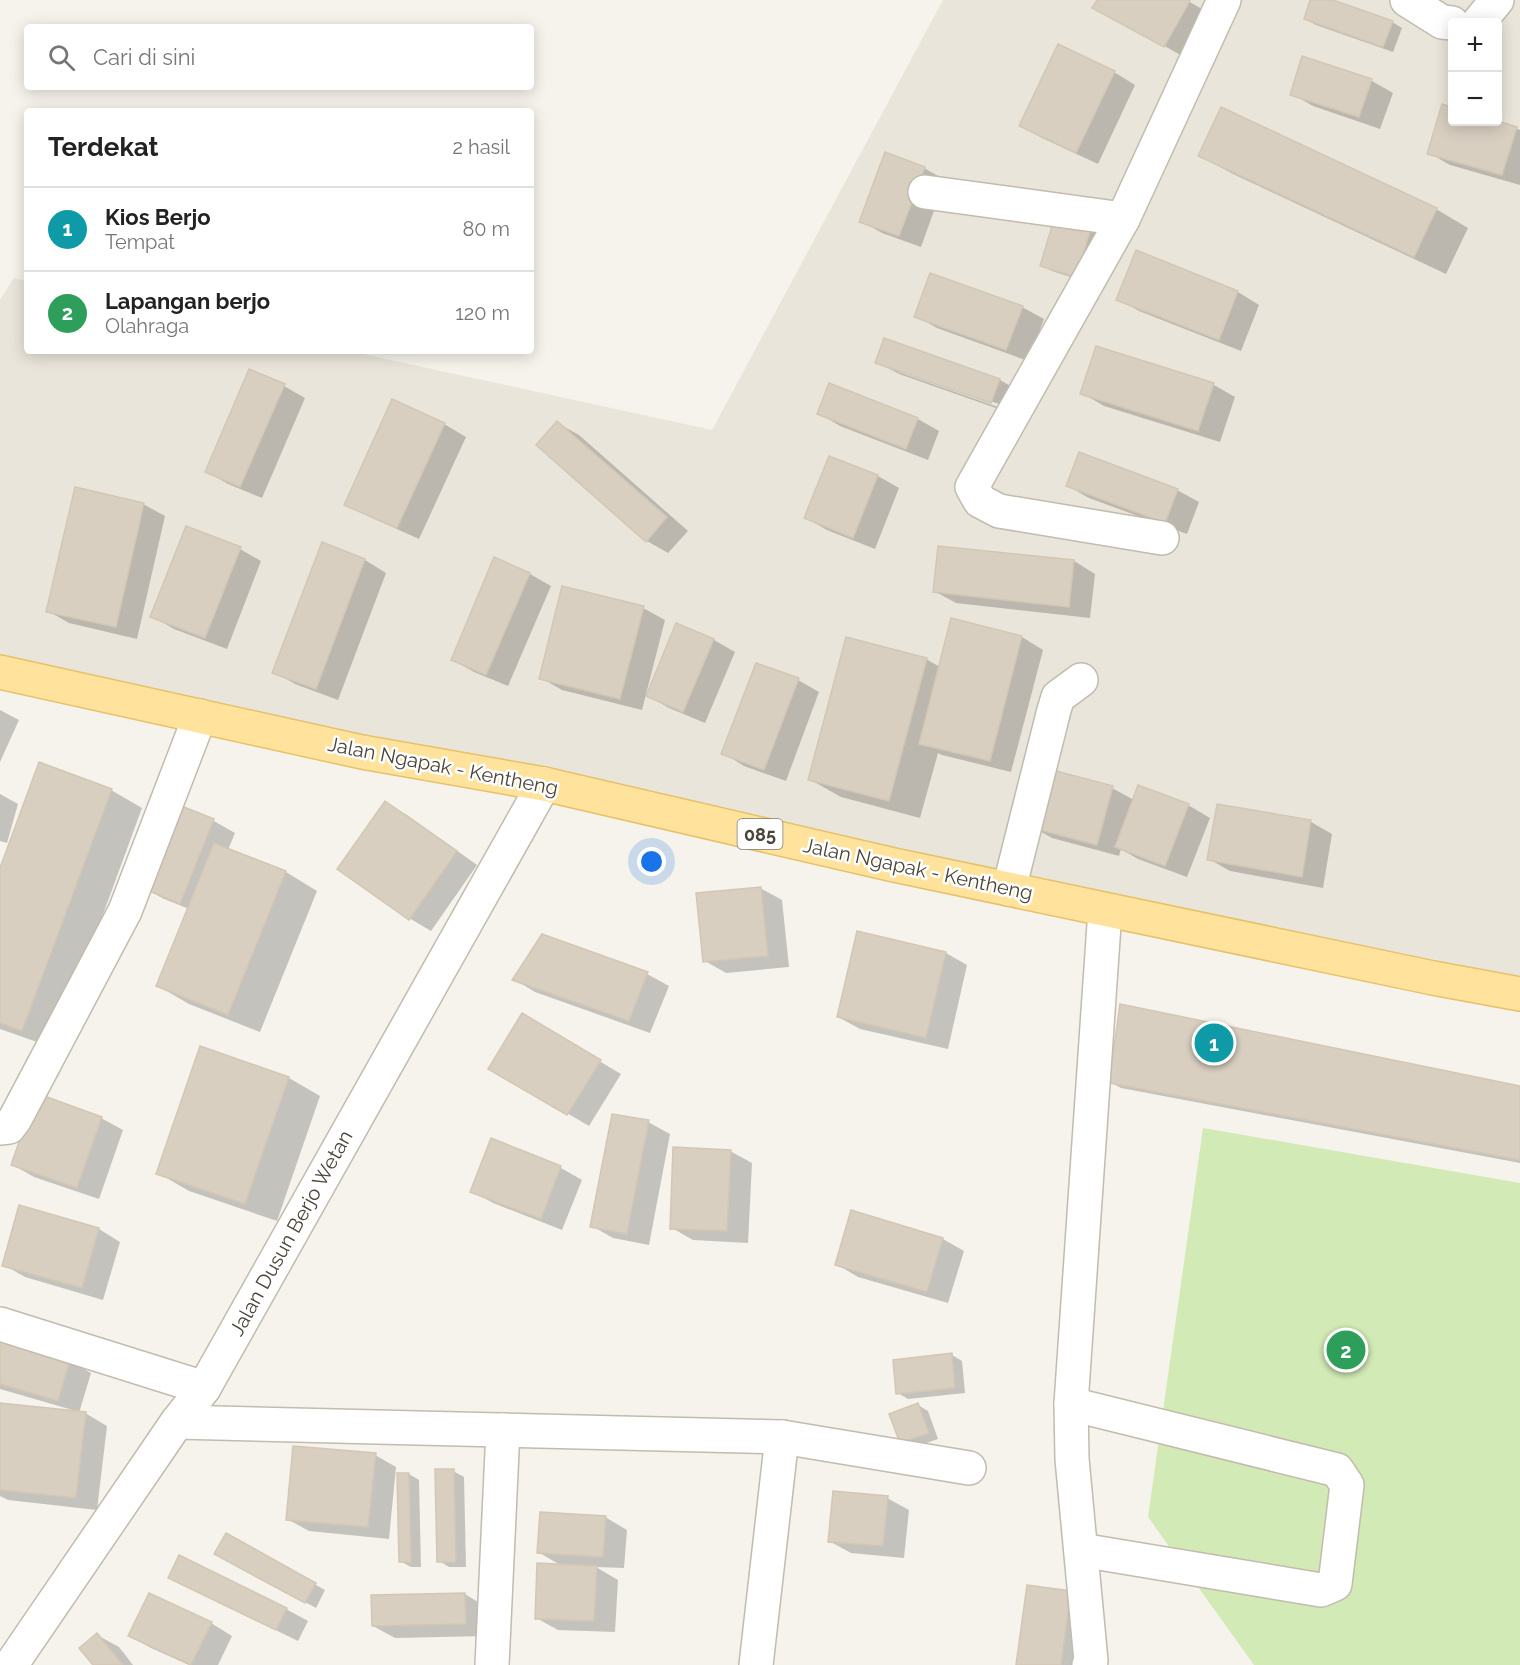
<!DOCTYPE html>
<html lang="id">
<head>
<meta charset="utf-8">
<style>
	:root { --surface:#fff; --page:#f6f6f6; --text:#222; --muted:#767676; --line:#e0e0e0; --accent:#0f766e }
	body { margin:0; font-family:Raleway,sans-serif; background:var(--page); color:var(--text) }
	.controls { position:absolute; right:18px; top:18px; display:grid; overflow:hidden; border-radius:6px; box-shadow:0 3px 15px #0003 }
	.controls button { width:54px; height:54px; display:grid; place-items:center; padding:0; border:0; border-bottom:2px solid var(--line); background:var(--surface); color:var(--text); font:30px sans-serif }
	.you { position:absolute; left:652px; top:862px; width:21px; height:21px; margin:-15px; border:4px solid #fff; border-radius:50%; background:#1a73e8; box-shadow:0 0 0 9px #1a73e833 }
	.badge { display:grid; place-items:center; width:39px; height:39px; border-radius:50%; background:var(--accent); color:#fff; font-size:20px; font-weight:700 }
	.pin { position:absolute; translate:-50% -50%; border:3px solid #fff; box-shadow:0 2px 6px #0006 }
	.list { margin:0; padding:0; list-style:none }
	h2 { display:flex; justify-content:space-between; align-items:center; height:78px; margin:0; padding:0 24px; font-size:26px }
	h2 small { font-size:20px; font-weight:400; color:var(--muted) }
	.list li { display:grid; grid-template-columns:39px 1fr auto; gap:18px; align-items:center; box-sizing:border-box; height:84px; padding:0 24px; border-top:2px solid var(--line) }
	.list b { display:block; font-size:22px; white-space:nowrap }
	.list p { margin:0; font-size:20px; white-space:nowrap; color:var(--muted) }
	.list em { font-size:20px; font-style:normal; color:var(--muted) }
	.icon { flex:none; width:33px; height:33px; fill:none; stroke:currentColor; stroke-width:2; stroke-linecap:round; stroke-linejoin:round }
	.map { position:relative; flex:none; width:1520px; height:1665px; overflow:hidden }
	.search { position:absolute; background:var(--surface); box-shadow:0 3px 15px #0003; left:24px; top:24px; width:510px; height:66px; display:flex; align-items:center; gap:15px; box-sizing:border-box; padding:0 21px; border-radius:6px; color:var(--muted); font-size:22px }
	.panel { position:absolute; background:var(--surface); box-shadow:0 3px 15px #0003; left:24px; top:108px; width:510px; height:246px; border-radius:6px }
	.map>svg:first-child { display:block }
</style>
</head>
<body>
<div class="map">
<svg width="1520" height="1665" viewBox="0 0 1520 1665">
	<rect width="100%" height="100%" fill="#f6f3ec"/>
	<!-- residential -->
	<path fill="#eae5da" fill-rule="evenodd" d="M 943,0 L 1520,0 L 1520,994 L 0,671 L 0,300 L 14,278 L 27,281 L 27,351 L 349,351 L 712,430 ZM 1452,22 L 1498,22 L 1498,122 L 1452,122 Z"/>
	<!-- green -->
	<polygon fill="#d2eab5" points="1203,1128 1520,1183 1520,1665 1254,1665 1148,1517"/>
	<!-- shadow -->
	<g fill="#0003" fill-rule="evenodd">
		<polygon points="1098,0 1186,0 1211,14 1186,58 1116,19"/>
		<polygon points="1312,0 1328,0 1392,22 1402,28 1393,52 1316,25 1305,19"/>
		<polygon points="1303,58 1372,81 1393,93 1380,129 1313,106 1292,94"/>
		<polygon points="1114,72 1135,85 1098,164 1042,138 1020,126"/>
		<polygon points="1443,106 1452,109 1452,122 1494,122 1520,130 1520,185 1450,165 1429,153"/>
		<polygon points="1222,109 1436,209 1468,228 1446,274 1231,173 1199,155"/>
		<polygon points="924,168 945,180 921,247 882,233 861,221"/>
		<polygon points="1091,229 1101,235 1086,282 1052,271 1042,265"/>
		<polygon points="1136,252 1238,292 1259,305 1241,351 1139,311 1118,299"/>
		<polygon points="1022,307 1044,319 1028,361 937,328 916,316"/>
		<polygon points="1097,348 1214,385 1235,397 1220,442 1104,406 1082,393"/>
		<path d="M 877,362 L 1000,380 L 1021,392 L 1013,414 L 899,374 ZM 898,369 L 999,404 L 998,407 L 898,372 Z"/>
		<polygon points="830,385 918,419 939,431 928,460 840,426 818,413"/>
		<polygon points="284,386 305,398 262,498 228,484 206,471"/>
		<polygon points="393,401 444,424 466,437 419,539 368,516 346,504"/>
		<polygon points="557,423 579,435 688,531 668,553 647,541"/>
		<polygon points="830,458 878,476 899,488 875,549 827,530 806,518"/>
		<polygon points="1068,486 1177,490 1199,502 1187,534 1089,498"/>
		<polygon points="143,504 165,516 137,639 69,623 48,611"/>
		<polygon points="322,544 365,560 386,573 338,700 295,684 274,672"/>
		<polygon points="240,549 261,561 227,649 174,629 152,616"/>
		<polygon points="495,559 530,574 551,586 508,686 474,672 453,660"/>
		<polygon points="1074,561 1095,574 1090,618 956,603 934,591"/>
		<polygon points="643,608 665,620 642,710 562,690 541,678"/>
		<polygon points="677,625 714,640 735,652 705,723 669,708 648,696"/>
		<polygon points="1022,637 1043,650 1011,772 942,755 938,753 920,818 841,797 809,779 926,659 940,667"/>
		<polygon points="798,680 819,692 786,781 744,766 723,753"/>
		<polygon points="0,710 19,720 0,762"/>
		<polygon points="1112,788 1134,800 1188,805 1210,818 1187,877 1138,859 1121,849 1119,856 1052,838 1031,826"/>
		<polygon points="111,790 142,808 54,1048 0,1029 0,872"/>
		<polygon points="0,794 18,804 7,843 0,841"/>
		<polygon points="386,803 407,815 477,865 431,931 409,918"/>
		<polygon points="175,805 214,821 235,833 228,850 286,872 317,891 260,1032 189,1004 158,986 189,909 164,899 142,887"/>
		<polygon points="1218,806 1311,822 1332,834 1323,888 1230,871 1209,859"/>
		<polygon points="760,888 782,900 789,967 726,973 705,961"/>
		<polygon points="542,936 647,974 669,986 650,1033 535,992 514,979"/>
		<polygon points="946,953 967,965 948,1049 860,1029 838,1017"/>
		<polygon points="522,1015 621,1074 589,1126 490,1068"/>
		<polygon points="201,1047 289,1078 320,1096 277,1221 189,1191 158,1173"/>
		<polygon points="1110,1082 1520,1087 1520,1163 1121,1088"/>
		<polygon points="101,1118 123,1130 99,1199 34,1177 13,1165"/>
		<polygon points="648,1122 670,1134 649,1245 613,1238 592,1226"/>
		<polygon points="492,1140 561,1168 582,1180 562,1230 493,1203 472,1191"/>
		<polygon points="730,1151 752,1163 748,1243 693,1240 672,1228"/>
		<polygon points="20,1207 99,1229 120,1242 103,1300 25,1277 4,1265"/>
		<polygon points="943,1239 964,1251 948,1303 858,1277 836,1264"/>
		<polygon points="0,1341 70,1361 91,1373 79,1413 85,1413 107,1426 97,1510 8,1500 0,1496 0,1404 75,1412 76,1411 0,1389"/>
		<polygon points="952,1355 962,1361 965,1393 908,1399 898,1393"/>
		<polygon points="918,1405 928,1411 938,1439 912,1448 901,1442"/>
		<polygon points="375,1455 396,1467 389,1539 309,1531 287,1519"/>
		<polygon points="453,1471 464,1477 466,1567 449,1567 439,1561"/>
		<polygon points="409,1474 419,1480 421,1567 411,1567 400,1561"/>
		<polygon points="887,1498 909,1510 904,1558 851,1553 829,1541"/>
		<polygon points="605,1517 627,1530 624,1568 596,1567 618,1580 615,1632 558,1630 536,1618 562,1566 538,1552"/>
		<polygon points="226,1535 325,1590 316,1608 216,1553"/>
		<polygon points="170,1577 286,1609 308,1621 298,1641 191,1589"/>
		<polygon points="1028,1587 1092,1604 1084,1665 1018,1665"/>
		<polygon points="465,1594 486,1607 487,1636 395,1638 373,1626"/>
		<polygon points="211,1623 232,1636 218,1665 189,1665 151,1648 130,1636"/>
		<polygon points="97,1635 119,1647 133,1665 95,1665"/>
	</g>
	<!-- building -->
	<g fill="#d8cfc1" stroke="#d3c7b4" stroke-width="1.5">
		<polygon points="1097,0 1189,0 1190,1 1164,47 1092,8"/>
		<polygon points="1310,0 1333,0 1393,21 1383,47 1304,19"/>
		<polygon points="1058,44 1115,71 1076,153 1019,126"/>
		<polygon points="1302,56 1372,79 1359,117 1290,95"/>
		<polygon points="1442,104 1452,107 1452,122 1498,121 1517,127 1502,175 1427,154"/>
		<polygon points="1221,107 1437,208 1414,257 1198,156"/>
		<polygon points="885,152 925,167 899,236 859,222"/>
		<polygon points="1055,216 1091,228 1076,277 1040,266"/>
		<polygon points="1136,250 1238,291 1219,340 1116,300"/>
		<polygon points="930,273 1023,306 1006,350 914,317"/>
		<polygon points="884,338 1000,379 991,403 875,363"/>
		<polygon points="1096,346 1214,383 1198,431 1080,394"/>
		<polygon points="249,369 285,384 240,487 205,472"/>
		<polygon points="829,383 918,418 906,449 817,414"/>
		<polygon points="392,399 445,423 397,528 344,505"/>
		<polygon points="557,421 667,517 646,542 536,445"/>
		<polygon points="1079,452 1178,489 1165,523 1066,486"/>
		<polygon points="829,456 878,475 853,538 804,518"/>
		<polygon points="75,487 144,503 116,627 46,612"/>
		<polygon points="186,526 241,547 205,638 150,617"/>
		<polygon points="322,542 365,559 316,689 272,673"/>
		<polygon points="938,546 1074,560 1069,607 933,592"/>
		<polygon points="494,557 530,573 486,675 451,660"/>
		<polygon points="562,586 644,606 620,699 539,679"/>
		<polygon points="951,618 1022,636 990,761 919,744"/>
		<polygon points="676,623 714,639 683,712 646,696"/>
		<polygon points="846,637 927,658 889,801 808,780"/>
		<polygon points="756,663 799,678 764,770 721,754"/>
		<polygon points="39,762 112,789 22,1031 0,1023 0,868"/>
		<polygon points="1045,768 1113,786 1097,845 1029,827"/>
		<polygon points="1138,785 1189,804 1165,866 1115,847"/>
		<polygon points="385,801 457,851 409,920 337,869"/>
		<polygon points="174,803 214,819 180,904 140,887"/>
		<polygon points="1217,804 1311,820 1302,877 1207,860"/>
		<polygon points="214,843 286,871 228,1015 156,986"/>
		<polygon points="761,887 768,956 703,962 696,893"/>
		<polygon points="857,931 946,952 926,1038 837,1017"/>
		<polygon points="542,934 648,972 629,1021 512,980"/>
		<polygon points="1120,1004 1520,1086 1520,1160 1109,1083"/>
		<polygon points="522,1013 601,1060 567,1115 488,1069"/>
		<polygon points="200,1046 289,1077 245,1204 156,1174"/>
		<polygon points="36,1093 102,1117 77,1188 11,1165"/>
		<polygon points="612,1114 649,1120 627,1234 590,1227"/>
		<polygon points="491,1138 561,1166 541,1219 470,1192"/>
		<polygon points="673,1147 731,1150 727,1231 670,1229"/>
		<polygon points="19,1205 99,1228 82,1288 2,1266"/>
		<polygon points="851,1210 943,1238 927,1292 835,1265"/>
		<polygon points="0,1339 70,1360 58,1401 0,1384"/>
		<polygon points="952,1353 955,1388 896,1394 893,1360"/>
		<polygon points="0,1403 86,1412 76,1498 0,1490"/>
		<polygon points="918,1403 929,1433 900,1443 889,1414"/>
		<polygon points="293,1446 376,1453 368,1527 286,1520"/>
		<polygon points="435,1469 454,1469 456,1562 437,1562"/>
		<polygon points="397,1473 409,1473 411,1562 399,1562"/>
		<polygon points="833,1491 888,1496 883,1546 828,1542"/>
		<polygon points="540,1512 606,1516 603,1557 537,1553"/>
		<polygon points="226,1533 316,1583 305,1603 214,1554"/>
		<polygon points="179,1555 287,1608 276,1630 168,1578"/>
		<polygon points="537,1563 597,1566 594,1621 535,1619"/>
		<polygon points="1027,1585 1071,1591 1061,1665 1016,1665"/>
		<polygon points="149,1593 212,1622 191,1665 128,1636"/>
		<polygon points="465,1593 466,1624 372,1626 371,1595"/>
		<polygon points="97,1633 123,1665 93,1665 79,1648"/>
	</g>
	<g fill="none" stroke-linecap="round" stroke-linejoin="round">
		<!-- minor casing -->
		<g stroke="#c2bbae" stroke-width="36">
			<g id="minor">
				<polyline points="1407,0 1442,22 1452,23"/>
				<polyline points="1479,22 1497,0"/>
				<polyline points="925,192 1123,219"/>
				<polyline points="1162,538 999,511 980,501 972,487 1123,219 1224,0"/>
				<polyline points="1009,889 1054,710 1058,697 1081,680"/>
				<polyline points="0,1128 9,1127 15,1119 125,911 200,716"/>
				<polyline points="0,1324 204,1388"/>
				<polyline points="1071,1404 1337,1470 1347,1485 1335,1584 1321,1590 1081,1550"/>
				<polyline points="177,1422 782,1437 969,1468"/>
				<polyline points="11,1665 177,1422 204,1388 544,784"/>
				<polyline points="492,1665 503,1430"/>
				<polyline points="756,1665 782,1437"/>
				<polyline points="1089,1665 1091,1661 1072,1459 1071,1404 1105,910"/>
			</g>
		</g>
		<!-- major casing -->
		<g stroke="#e6c16a" stroke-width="36">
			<polyline id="major" points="0,672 362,752 544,784 894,865 1433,978 1520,994"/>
		</g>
		<!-- minor -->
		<use href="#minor" stroke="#fff" stroke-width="33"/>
		<!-- major -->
		<use href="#major" stroke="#ffe39c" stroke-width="33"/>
	</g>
	<g text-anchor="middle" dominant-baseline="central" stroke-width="5" stroke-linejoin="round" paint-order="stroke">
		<!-- shield labels -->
		<rect fill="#fff" stroke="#817c74" stroke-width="1.5" x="737.5" y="819" width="45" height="30" rx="4.5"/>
		<g font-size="18" font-weight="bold" fill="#4b4439">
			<text x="760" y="834">085</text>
		</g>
		<!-- street labels -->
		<g font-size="20" fill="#4b4439" stroke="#fff">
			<text transform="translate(443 766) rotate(11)">Jalan Ngapak - Kentheng</text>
			<text transform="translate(918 869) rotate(12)">Jalan Ngapak - Kentheng</text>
			<text transform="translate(291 1233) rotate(-61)">Jalan Dusun Berjo Wetan</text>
		</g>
	</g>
</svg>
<div class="controls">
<button>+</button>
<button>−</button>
</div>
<div class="you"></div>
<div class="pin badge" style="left:1214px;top:1043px;background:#0f9aa8">1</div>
<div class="pin badge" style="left:1346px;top:1350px;background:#2e9e5b">2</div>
<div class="search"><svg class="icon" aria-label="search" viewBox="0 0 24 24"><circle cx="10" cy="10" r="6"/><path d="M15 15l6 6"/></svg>Cari di sini</div>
<section class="panel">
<h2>Terdekat<small>2 hasil</small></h2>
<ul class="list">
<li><span class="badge" style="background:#0f9aa8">1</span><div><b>Kios Berjo</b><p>Tempat</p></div><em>80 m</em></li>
<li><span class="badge" style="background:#2e9e5b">2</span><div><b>Lapangan berjo</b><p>Olahraga</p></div><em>120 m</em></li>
</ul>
</section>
</div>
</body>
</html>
